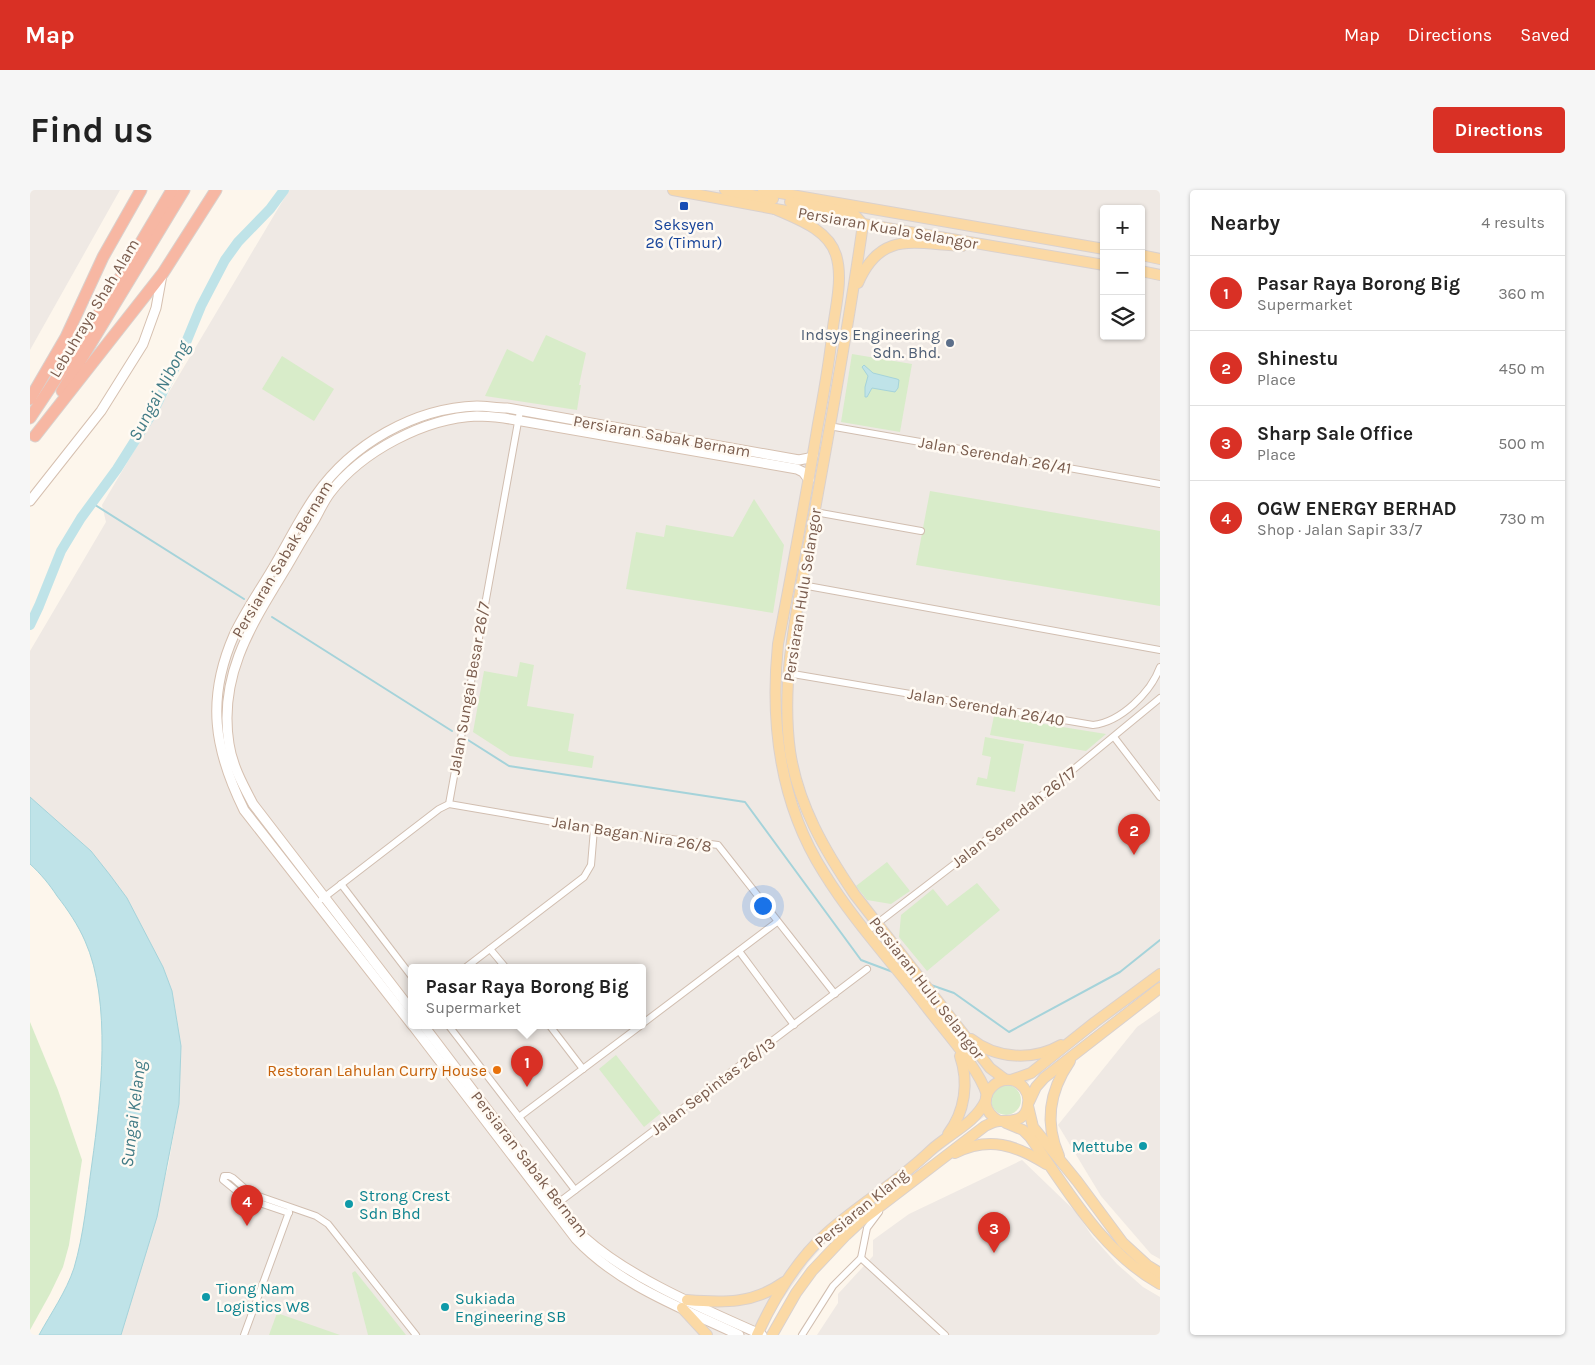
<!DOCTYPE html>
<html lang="en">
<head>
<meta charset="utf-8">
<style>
	:root { --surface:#fff; --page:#f6f6f6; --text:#222; --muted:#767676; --line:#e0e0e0; --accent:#d93025 }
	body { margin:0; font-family:Karla,sans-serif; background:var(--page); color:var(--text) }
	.controls { position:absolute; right:15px; top:15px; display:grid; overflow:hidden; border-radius:5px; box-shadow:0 1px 4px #0004 }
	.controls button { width:45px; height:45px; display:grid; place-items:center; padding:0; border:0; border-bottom:1px solid var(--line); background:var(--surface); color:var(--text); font:25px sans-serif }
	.you { position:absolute; left:732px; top:715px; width:18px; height:18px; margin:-12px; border:4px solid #fff; border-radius:50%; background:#1a73e8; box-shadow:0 0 0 8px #1a73e833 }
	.badge { display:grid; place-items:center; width:32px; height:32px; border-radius:50%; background:var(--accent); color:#fff; font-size:16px; font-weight:700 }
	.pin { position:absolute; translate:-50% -41px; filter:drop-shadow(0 1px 2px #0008) }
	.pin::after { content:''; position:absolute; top:26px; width:18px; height:15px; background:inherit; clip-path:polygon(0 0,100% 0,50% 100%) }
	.popup { position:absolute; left:378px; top:774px; width:238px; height:65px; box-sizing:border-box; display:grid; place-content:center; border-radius:5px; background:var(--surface); filter:drop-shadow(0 1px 4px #0005); font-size:16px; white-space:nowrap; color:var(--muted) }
	.popup b { font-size:19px; color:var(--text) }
	.popup::after { content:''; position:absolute; left:50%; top:100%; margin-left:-10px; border:10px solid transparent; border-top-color:var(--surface) }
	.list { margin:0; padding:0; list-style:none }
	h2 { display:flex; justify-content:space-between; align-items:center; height:65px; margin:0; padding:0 20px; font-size:21px }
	h2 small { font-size:16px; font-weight:400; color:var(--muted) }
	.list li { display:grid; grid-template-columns:32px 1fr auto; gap:15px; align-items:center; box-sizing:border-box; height:75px; padding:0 20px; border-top:1px solid var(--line) }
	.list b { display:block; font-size:19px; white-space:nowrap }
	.list p { margin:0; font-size:16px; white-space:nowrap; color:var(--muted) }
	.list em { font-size:16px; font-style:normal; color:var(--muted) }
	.icon { flex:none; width:28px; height:28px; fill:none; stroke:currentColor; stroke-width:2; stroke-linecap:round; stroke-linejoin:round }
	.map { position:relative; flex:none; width:1130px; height:1145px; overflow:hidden; border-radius:5px }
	header { display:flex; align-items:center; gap:30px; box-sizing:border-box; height:70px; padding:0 25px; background:var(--accent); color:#fff }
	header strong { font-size:24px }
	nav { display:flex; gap:28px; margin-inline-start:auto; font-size:18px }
	.intro { display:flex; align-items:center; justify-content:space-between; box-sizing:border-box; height:120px; padding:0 30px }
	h1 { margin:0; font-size:35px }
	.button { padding:12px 22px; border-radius:5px; background:var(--accent); color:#fff; font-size:18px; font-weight:700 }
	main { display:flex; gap:30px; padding:0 30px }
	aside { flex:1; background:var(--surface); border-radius:5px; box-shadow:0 1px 4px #0004 }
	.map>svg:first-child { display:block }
</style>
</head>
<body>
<header>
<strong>Map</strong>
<nav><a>Map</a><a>Directions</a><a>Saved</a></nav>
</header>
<div class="intro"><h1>Find us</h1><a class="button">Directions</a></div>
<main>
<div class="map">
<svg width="1130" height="1145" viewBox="0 0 1130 1145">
	<rect width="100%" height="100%" fill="#fdf6ec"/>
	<!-- industrial -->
	<g fill="#efe9e4" fill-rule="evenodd">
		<polygon points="0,0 90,0 0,160"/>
		<path d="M 259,0 L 1130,0 L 1130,791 L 1040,859 L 801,1047 L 778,1073 L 741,1126 L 734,1145 L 91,1145 L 138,977 L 149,914 L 151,856 L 142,801 L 133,777 L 97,708 L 80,685 L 61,661 L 0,607 L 0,461 L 76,332 L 72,315 ZM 1074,19 L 1111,19 L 1111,146 L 1074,146 ZM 382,778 L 612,778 L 612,836 L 382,836 Z"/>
		<polygon points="1130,821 1130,1069 1121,1064 1071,1006 1028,935 1107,837"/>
		<polygon points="992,970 1046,1022 1062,1046 1087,1074 1113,1097 1130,1107 1130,1145 787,1145 808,1113 808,1104 843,1066 843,1050 879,1024"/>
	</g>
	<!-- green -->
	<g fill="#d8ecc9">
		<polygon points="516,145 556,163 549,195 551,195 547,220 455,206 477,159 503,172"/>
		<polygon points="822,164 882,174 870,242 811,232"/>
		<polygon points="252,166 304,199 284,231 232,199"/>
		<polygon points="900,301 1130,341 1130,416 886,375"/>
		<polygon points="724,309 754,355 743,423 596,399 606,342 634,347 636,335 703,347"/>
		<polygon points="490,472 504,475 497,516 544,524 538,561 564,566 562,578 480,566 443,542 454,481 487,487"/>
		<polygon points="964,526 1076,544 1056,561 960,545"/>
		<polygon points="955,547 994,554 985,602 946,595 948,587 957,589 961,567 952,565"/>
		<polygon points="857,672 880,701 861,714 837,710 826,696"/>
		<polygon points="947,693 970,720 897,781 869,747 871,725 903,699 917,716"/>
		<polygon points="0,832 28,900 52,970 39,1055 33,1077 20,1104 0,1140"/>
		<polygon points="586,865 631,923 614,937 569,879"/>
		<circle cx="976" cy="910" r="15"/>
		<polygon points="325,1081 376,1145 338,1145 322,1083"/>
		<polygon points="247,1123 310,1145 239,1145"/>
	</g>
	<!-- water -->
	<g fill="#bfe3e8" stroke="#a5d3da">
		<polygon points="834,175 843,183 867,189 869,190 868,198 865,202 842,198 837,207 835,207 835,197 838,186 832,177"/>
		<path d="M 0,607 L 61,661 L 80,685 L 97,708 L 133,777 L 142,801 L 151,856 L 149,914 L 127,1027 L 91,1145 L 9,1145 C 21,1123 36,1102 44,1078 C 54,1044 57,1008 62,973 C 71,909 82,811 55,751 C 48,735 38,720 27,706 C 20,695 10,683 0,674 Z"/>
	</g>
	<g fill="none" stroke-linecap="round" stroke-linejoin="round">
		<!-- stream -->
		<g stroke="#a5d3da" stroke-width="2">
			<polyline points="62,313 214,409"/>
			<polyline points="242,427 422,541"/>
			<polyline points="438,550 479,576 715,612 831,770 863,782"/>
			<polyline points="901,795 924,803 979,842 1090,782 1130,750"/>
		</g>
		<!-- river -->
		<polyline stroke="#bfe3e8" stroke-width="10" points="0,435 9,416 31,361 51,328 87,279 123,222 150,167 171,116 195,70 208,52 240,19 254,0"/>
		<!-- street casing -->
		<g stroke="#d1beb0" stroke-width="8">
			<g id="street">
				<polyline points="799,236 1130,294"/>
				<polyline points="785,322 891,341"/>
				<polyline points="772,395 1130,460"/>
				<path d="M 757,483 L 1063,535 C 1091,532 1121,502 1130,477"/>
				<polyline points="1084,547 1130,607"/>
				<polyline points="419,614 564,639 688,655 805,804"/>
				<polyline points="311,694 382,787"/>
				<polyline points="292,709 409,619 419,614 490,221"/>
				<polyline points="836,742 982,630 1130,508"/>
				<polyline points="460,759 476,778"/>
				<polyline points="709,761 764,835"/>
				<polyline points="435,778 554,687 561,675 564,639"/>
				<polyline points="612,834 747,732"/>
				<polyline points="419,836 545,1000"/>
				<polyline points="520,836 553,879"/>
				<polyline points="489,927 610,836"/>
				<polyline points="528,1013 837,779"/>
				<polyline points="259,1023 215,1008 193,990 194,986 199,986 203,988 220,1003 286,1026 298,1034 386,1145"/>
				<polyline points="831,1068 915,1145"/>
				<polyline points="214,1145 259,1022"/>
				<polyline points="772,1145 803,1096 831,1068 837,1038 849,1022"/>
			</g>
		</g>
		<!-- secondary casing -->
		<g stroke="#d6c0b0" stroke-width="11">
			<g id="secondary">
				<polyline points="0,311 71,221 113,154 126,118 132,85"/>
				<path d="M 382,821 L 223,614 C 213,595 202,575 199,554 C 188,485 222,434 256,378 C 265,362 275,345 285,329 C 290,320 294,311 300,303 C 332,261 395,228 447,226 C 456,226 465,227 474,228 L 767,279 L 773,282 L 779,290"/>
				<path d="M 382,835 L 214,620 C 184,559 176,509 204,445 C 215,421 233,396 246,373 C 259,351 271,326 286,305 C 322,254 384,218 447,216 C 456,216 467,218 477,218 L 769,270 L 779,268 L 783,265"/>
				<path d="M 383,836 L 546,1049 C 589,1095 652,1118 709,1145"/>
				<path d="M 394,836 L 554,1047 C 601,1089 674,1119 732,1145"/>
			</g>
		</g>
		<!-- primary casing -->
		<g stroke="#dad1cd" stroke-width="12">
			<g id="primary">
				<polyline points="643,0 745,19 1074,75"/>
				<polyline points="695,0 743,9"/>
				<polyline points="733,0 1074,59"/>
				<polyline points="760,12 823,23 833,34"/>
				<path d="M 745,19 C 767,29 798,39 806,65 C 813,87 806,115 803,137 C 800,169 794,202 788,234 C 776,307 762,380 748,454 C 740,534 750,614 794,683 C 823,730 861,771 895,815 C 913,839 949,878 957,905"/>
				<path d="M 833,34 C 819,135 800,236 782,336 C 769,411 750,485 760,561 C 768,615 795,661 825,705 L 960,878 L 976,890"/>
				<polyline points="1111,65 1130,69"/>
				<polyline points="1111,81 1130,85"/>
				<path d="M 828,93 C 851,40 884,54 932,56"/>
				<path d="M 941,849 C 966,869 1003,871 1031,855"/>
				<polyline points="981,890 1001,883 1065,832 1130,784"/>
				<polyline points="999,912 1006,897 1014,888 1130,798"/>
				<polyline points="998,916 1003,937 1047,991 1093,1053 1117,1075 1130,1083"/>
				<path d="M 976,933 L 993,940 L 1000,947 C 1037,999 1072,1062 1130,1094"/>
				<path d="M 918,944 C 935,922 939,892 930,866"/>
				<path d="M 925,963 C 959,946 986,955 1016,974"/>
				<path d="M 1029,966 C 1014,932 1020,900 1040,871"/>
				<path d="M 657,1110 C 694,1113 723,1114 754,1092"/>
				<polyline points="652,1118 677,1145"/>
				<path d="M 727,1145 C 744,1108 767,1069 798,1042 C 831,1013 869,991 900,961 C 919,943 944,935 956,910"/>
				<path d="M 742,1145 L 766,1103 L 782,1081 L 816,1045 L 831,1031 L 955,936 C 959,934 965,931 970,931 C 983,931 997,931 998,913 C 999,908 997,902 994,898 C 974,873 935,911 969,931"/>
			</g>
		</g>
		<!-- highway casing -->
		<g stroke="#dad1cd" stroke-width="13">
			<g id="highway">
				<polyline points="32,201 154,0"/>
				<polyline points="0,209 36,147 73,67 111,0"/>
				<polyline points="0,228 62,135 142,0"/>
				<polyline points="5,246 133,83 186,0"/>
			</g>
		</g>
		<!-- street -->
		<use href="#street" stroke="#fff" stroke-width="6"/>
		<!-- secondary -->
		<use href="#secondary" stroke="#fff" stroke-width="9"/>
		<!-- primary -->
		<use href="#primary" stroke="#fbd9a5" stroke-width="10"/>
		<!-- highway -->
		<use href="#highway" stroke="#f7b7a3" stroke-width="11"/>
	</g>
	<!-- markers -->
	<rect fill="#1a4fb4" stroke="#fffaf3" stroke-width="2" x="649" y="11" width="10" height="10" rx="2.5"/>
	<circle fill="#5c6f8a" stroke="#fffaf3" stroke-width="2" cx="920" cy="153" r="5"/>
	<circle fill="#e8710a" stroke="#fffaf3" stroke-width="2" cx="467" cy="880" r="5"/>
	<g fill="#0f9aa8" stroke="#fffaf3" stroke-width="2">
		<circle cx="1113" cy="956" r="5"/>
		<circle cx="319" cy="1014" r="5"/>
		<circle cx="176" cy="1107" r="5"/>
		<circle cx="415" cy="1117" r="5"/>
	</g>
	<g text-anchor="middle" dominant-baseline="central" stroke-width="5" stroke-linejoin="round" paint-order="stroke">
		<!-- transit labels -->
		<g font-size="16" fill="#164399" stroke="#fffaf3">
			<text x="654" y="34">Seksyen<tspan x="654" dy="18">26 (Timur)</tspan></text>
		</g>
		<!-- street labels -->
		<g font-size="16" fill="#7a5c4d" stroke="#fffaf3">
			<text transform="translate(858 38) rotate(10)">Persiaran Kuala Selangor</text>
			<text transform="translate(64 118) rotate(-59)">Lebuhraya Shah Alam</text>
			<text transform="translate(632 246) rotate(10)">Persiaran Sabak Bernam</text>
			<text transform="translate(965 265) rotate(10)">Jalan Serendah 26/41</text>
			<text transform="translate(252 369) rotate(-59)">Persiaran Sabak Bernam</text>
			<text transform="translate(772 405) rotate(-81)">Persiaran Hulu Selangor</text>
			<text transform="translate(439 498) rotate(-80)">Jalan Sungai Besar 26/7</text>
			<text transform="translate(956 517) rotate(10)">Jalan Serendah 26/40</text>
			<text transform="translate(984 627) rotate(-38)">Jalan Serendah 26/17</text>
			<text transform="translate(602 644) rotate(9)">Jalan Bagan Nira 26/8</text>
			<text transform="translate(897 798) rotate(52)">Persiaran Hulu Selangor</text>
			<text transform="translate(683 896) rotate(-37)">Jalan Sepintas 26/13</text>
			<text transform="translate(500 974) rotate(52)">Persiaran Sabak Bernam</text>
			<text transform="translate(831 1018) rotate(-39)">Persiaran Klang</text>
		</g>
		<!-- service labels -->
		<g font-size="16" fill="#4e5e75" stroke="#fffaf3" text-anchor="end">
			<text x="910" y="144">Indsys Engineering<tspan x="910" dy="18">Sdn. Bhd.</tspan></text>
		</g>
		<!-- food labels -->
		<g font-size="16" fill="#c56008" stroke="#fffaf3" text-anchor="end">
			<text x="457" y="880">Restoran Lahulan Curry House</text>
		</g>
		<!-- culture labels -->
		<g font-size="16" fill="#0d838f" stroke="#fffaf3" text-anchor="start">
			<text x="1103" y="956" text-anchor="end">Mettube</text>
			<text x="329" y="1005">Strong Crest<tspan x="329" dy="18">Sdn Bhd</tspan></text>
			<text x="186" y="1098">Tiong Nam<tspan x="186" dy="18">Logistics W8</tspan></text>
			<text x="425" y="1108">Sukiada<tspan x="425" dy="18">Engineering SB</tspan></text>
		</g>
		<!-- water labels -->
		<g font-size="18" font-style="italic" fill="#437c86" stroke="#fffaf3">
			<text transform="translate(129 201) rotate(-62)">Sungai Nibong</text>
			<text transform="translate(103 924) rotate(-83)">Sungai Kelang</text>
		</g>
	</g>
</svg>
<div class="controls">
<button>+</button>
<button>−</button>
<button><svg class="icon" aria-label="layers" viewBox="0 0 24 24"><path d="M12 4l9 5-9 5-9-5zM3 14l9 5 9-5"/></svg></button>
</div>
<div class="you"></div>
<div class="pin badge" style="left:497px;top:897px">1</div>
<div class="popup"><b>Pasar Raya Borong Big</b>Supermarket</div>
<div class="pin badge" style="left:1104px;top:665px">2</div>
<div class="pin badge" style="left:964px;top:1063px">3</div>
<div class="pin badge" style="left:217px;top:1036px">4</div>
</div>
<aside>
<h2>Nearby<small>4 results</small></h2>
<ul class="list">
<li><span class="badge">1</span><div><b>Pasar Raya Borong Big</b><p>Supermarket</p></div><em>360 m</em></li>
<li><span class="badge">2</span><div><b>Shinestu</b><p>Place</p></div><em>450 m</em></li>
<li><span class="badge">3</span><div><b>Sharp Sale Office</b><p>Place</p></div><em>500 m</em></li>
<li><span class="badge">4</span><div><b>OGW ENERGY BERHAD</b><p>Shop · Jalan Sapir 33/7</p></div><em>730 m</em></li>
</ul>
</aside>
</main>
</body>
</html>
